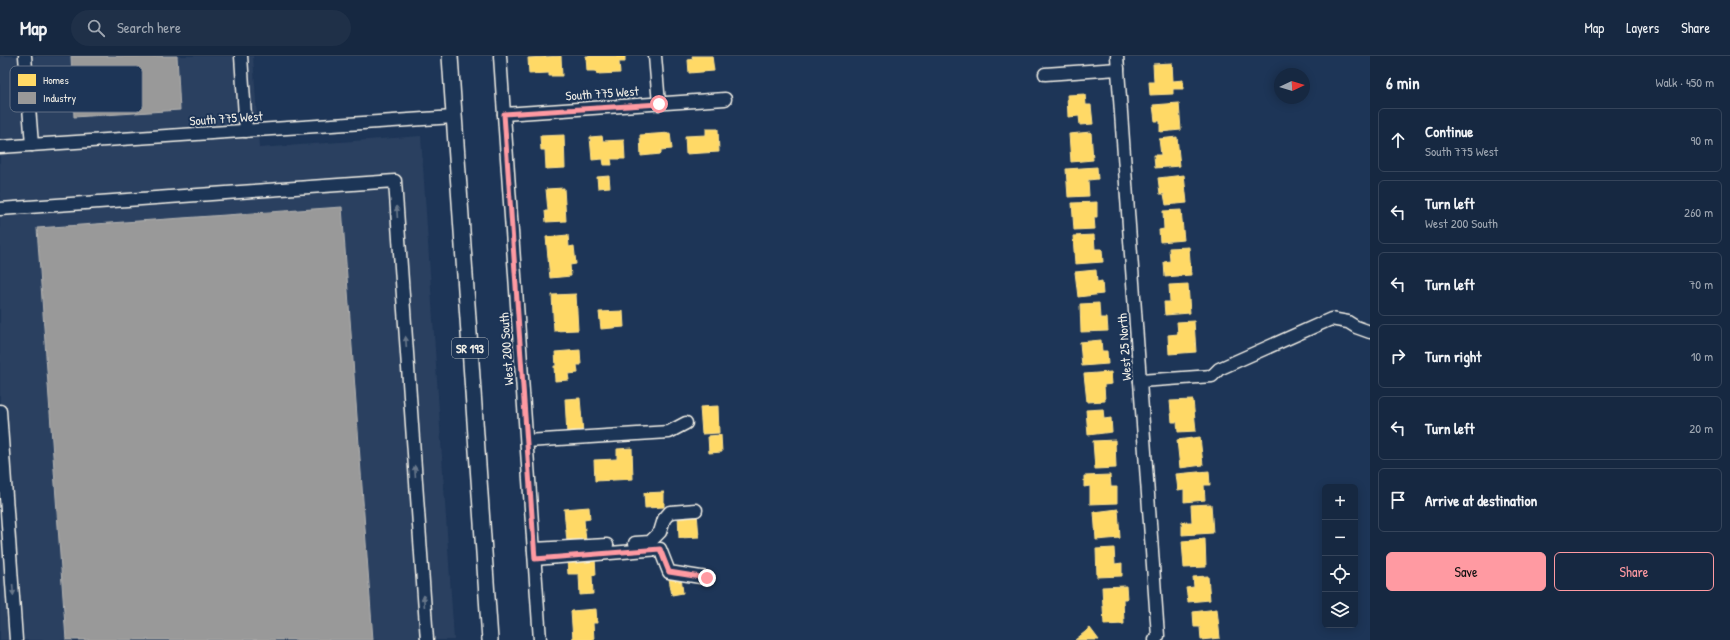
<!DOCTYPE html>
<html lang="en">
<head>
<meta charset="utf-8">
<style>
	:root { --surface:#162841; --page:#1f3048; --text:#f1f3f6; --muted:#9ea6b1; --line:#35445a; --accent:#ff9aa2 }
	body { margin:0; font-family:"Patrick Hand",sans-serif; background:var(--page); color:var(--text) }
	.controls { position:absolute; right:12px; bottom:12px; display:grid; overflow:hidden; border-radius:6px; box-shadow:0 2px 10px #0003 }
	.controls button { width:36px; height:36px; display:grid; place-items:center; padding:0; border:0; border-bottom:1px solid var(--line); background:var(--surface); color:var(--text); font:20px sans-serif }
	.compass { position:absolute; left:1274px; top:12px; width:36px; height:36px; border-radius:50%; background:var(--surface); box-shadow:0 2px 10px #0003; rotate:86deg }
	.stop { position:absolute; width:12px; height:12px; margin:-9px; border:3px solid #ff9aa2; border-radius:50%; background:#fff }
	.stop.end { background:#ff9aa2; border-color:#fff; box-shadow:0 1px 4px #0008 }
	.list { margin:0; padding:0; list-style:none }
	h2 { display:flex; justify-content:space-between; align-items:center; height:52px; margin:0; padding:0 16px; font-size:17px }
	h2 small { font-size:13px; font-weight:400; color:var(--muted) }
	.list li { display:grid; grid-template-columns:26px 1fr auto; gap:12px; align-items:center; box-sizing:border-box; height:64px; margin:0 8px 8px; padding:0 8px; border:1px solid var(--line); border-radius:6px }
	.list b { display:block; font-size:15px; white-space:nowrap }
	.list p { margin:0; font-size:13px; white-space:nowrap; color:var(--muted) }
	.list em { font-size:13px; font-style:normal; color:var(--muted) }
	.actions { display:flex; gap:8px; padding:12px 16px }
	.actions a { flex:1; padding:9px 0; border:1px solid var(--accent); border-radius:6px; text-align:center; font-size:14px; color:var(--accent) }
	.actions .main { background:var(--accent); color:#111 }
	.icon { flex:none; width:22px; height:22px; fill:none; stroke:currentColor; stroke-width:2; stroke-linecap:round; stroke-linejoin:round }
	.map { position:relative; flex:none; width:1370px; height:584px; overflow:hidden }
	header { display:flex; align-items:center; gap:24px; box-sizing:border-box; height:56px; padding:0 20px; background:var(--surface); border-bottom:1px solid var(--line) }
	header strong { font-size:19px }
	nav { display:flex; gap:22px; margin-inline-start:auto; font-size:14px }
	.search { width:280px; height:36px; background:var(--page); display:flex; align-items:center; gap:10px; box-sizing:border-box; padding:0 14px; border-radius:22px; color:var(--muted); font-size:15px }
	main { display:flex }
	aside { flex:1; background:var(--surface) }
	.map>svg:first-child { display:block }
</style>
</head>
<body>
<header>
<strong>Map</strong>
<div class="search"><svg class="icon" aria-label="search" viewBox="0 0 24 24"><circle cx="10" cy="10" r="6"/><path d="M15 15l6 6"/></svg>Search here</div>
<nav><a>Map</a><a>Layers</a><a>Share</a></nav>
</header>
<main>
<div class="map">
<svg width="1370" height="584" viewBox="0 0 1370 584">
	<rect width="100%" height="100%" fill="#1d3557"/>
	<filter id="ink" filterUnits="userSpaceOnUse"><feTurbulence type="fractalNoise" baseFrequency=".025" numOctaves="2"/><feDisplacementMap in="SourceGraphic" scale="8" xChannelSelector="R" yChannelSelector="G"/><feConvolveMatrix kernelMatrix="1 2 1 2 8 2 1 2 1" color-interpolation-filters="sRGB"/></filter>
	<g filter="url(#ink)">
		<!-- built -->
		<polygon fill="#2a4060" points="0,0 253,0 259,92 421,80 454,584 0,584"/>
		<!-- homes -->
		<g fill="#ffd966" stroke="#fce08d">
			<polygon points="561,0 562,20 549,20 549,17 529,18 528,2"/>
			<polygon points="586,0 625,0 625,6 619,6 620,17 597,18 596,15 587,15"/>
			<polygon points="692,0 712,0 714,15 689,17 688,4 693,3"/>
			<polygon points="1172,7 1173,25 1183,24 1183,33 1173,33 1173,38 1150,39 1149,26 1154,26 1153,8"/>
			<polygon points="1085,38 1086,49 1091,49 1093,68 1080,69 1079,60 1068,61 1067,39"/>
			<polygon points="1179,47 1181,74 1160,76 1160,65 1155,65 1153,49"/>
			<polygon points="706,73 718,73 719,96 686,98 685,80 706,79"/>
			<polygon points="1091,76 1093,104 1071,106 1069,78"/>
			<polygon points="670,77 672,93 661,94 661,98 641,100 640,79"/>
			<polygon points="564,79 565,112 546,113 545,94 541,94 540,80"/>
			<polygon points="602,80 603,85 624,84 625,103 611,103 612,109 604,109 603,103 592,104 590,81"/>
			<polygon points="1177,81 1180,110 1155,112 1154,99 1161,99 1159,83"/>
			<polygon points="1097,111 1098,123 1088,124 1089,140 1068,141 1066,113"/>
			<polygon points="1184,119 1187,147 1166,149 1164,138 1160,138 1158,122"/>
			<polygon points="609,120 610,131 598,132 597,121"/>
			<polygon points="564,132 566,165 546,166 545,155 548,155 546,133"/>
			<polygon points="1097,146 1097,161 1094,161 1095,173 1074,174 1072,147"/>
			<polygon points="1181,154 1184,184 1160,186 1159,174 1164,173 1163,155"/>
			<polygon points="568,179 569,191 574,190 576,208 570,209 571,220 550,222 546,181"/>
			<polygon points="1094,179 1095,193 1102,193 1103,206 1075,208 1073,180"/>
			<polygon points="1189,191 1191,219 1165,221 1164,206 1170,205 1169,192"/>
			<polygon points="1096,214 1097,226 1102,225 1103,238 1078,241 1075,216"/>
			<polygon points="1188,228 1190,257 1165,259 1164,246 1170,246 1169,229"/>
			<polygon points="576,238 578,274 554,275 552,239"/>
			<polygon points="1099,247 1100,262 1107,262 1108,275 1081,276 1080,248"/>
			<polygon points="623,255 624,271 601,273 599,256"/>
			<polygon points="1194,265 1196,296 1169,298 1168,279 1178,278 1177,266"/>
			<polygon points="1101,284 1102,295 1107,295 1108,308 1082,310 1080,286"/>
			<polygon points="580,294 581,309 577,309 578,317 568,318 569,324 555,325 554,310 556,310 555,296"/>
			<polygon points="1111,316 1112,328 1104,329 1105,345 1087,346 1084,318"/>
			<polygon points="580,342 583,377 567,379 565,343"/>
			<polygon points="1193,344 1196,375 1178,376 1177,366 1172,366 1170,345"/>
			<polygon points="718,350 719,377 702,378 700,351"/>
			<polygon points="1103,353 1104,363 1111,362 1112,376 1088,379 1086,354"/>
			<polygon points="721,379 722,396 709,397 708,380"/>
			<polygon points="1200,381 1203,409 1180,412 1177,384"/>
			<polygon points="1115,384 1116,412 1095,413 1093,385"/>
			<polygon points="632,392 633,423 595,425 594,404 617,403 617,393"/>
			<polygon points="1209,415 1210,429 1204,429 1205,444 1184,446 1184,433 1178,434 1176,418"/>
			<polygon points="1110,419 1111,431 1117,431 1117,447 1090,448 1090,430 1084,431 1084,420"/>
			<polygon points="664,436 664,451 645,452 644,437"/>
			<polygon points="1211,448 1213,477 1182,479 1182,466 1192,466 1191,449"/>
			<polygon points="589,451 590,463 584,464 586,485 567,486 564,453"/>
			<polygon points="1118,453 1120,482 1096,484 1094,456"/>
			<polygon points="697,457 699,481 679,482 678,458"/>
			<polygon points="1205,483 1206,511 1184,512 1182,485"/>
			<polygon points="1114,492 1115,508 1122,507 1122,520 1097,521 1096,493"/>
			<polygon points="595,502 596,519 592,519 593,538 580,539 579,518 568,518 567,504"/>
			<polygon points="1208,520 1210,544 1188,546 1186,532 1194,531 1193,521"/>
			<polygon points="681,521 683,537 672,539 669,523"/>
			<polygon points="1126,530 1127,543 1123,543 1124,568 1104,569 1102,531"/>
			<polygon points="596,553 597,567 593,567 594,584 573,584 571,555"/>
			<polygon points="1217,553 1220,582 1201,584 1200,571 1194,571 1193,556"/>
			<polygon points="1090,572 1099,584 1075,584"/>
		</g>
		<!-- industry -->
		<g fill="#999" stroke="#b4b3b1">
			<polygon points="71,0 177,0 180,54 74,61"/>
			<polygon points="342,151 373,584 66,584 37,172"/>
		</g>
		<g fill="none" stroke-linecap="round" stroke-linejoin="round">
			<!-- minor casing -->
			<g stroke="#f4f1e8" stroke-width="15">
				<g id="minor">
					<polyline points="25,0 32,89"/>
					<polyline points="241,0 246,75"/>
					<polyline points="500,0 540,584"/>
					<polyline points="655,0 659,48"/>
					<polyline points="1117,0 1158,580 1155,584"/>
					<polyline points="1045,18 1118,13"/>
					<polyline points="504,58 725,43"/>
					<polyline points="0,91 454,61"/>
					<polyline points="0,153 395,125 427,584"/>
					<polyline points="1140,325 1212,320 1219,313 1331,263 1348,266 1356,271 1370,276"/>
					<polyline points="0,355 16,584"/>
					<polyline points="527,385 669,376 686,367"/>
					<polyline points="635,487 650,486 660,476 664,463 670,456 696,454"/>
					<polyline points="534,493 607,489"/>
					<polyline points="535,503 660,493 669,516 707,522"/>
				</g>
			</g>
			<!-- major casing -->
			<g stroke="#f4f1e8" stroke-width="18">
				<polyline id="major" points="450,0 490,584"/>
			</g>
			<!-- minor -->
			<use href="#minor" stroke="#1d3557" stroke-width="12"/>
			<!-- major -->
			<use href="#major" stroke="#1d3557" stroke-width="15"/>
		</g>
		<!-- one-way arrows -->
		<defs><path id="oneway-solid" d="M-6-.8H1V-3.2L6.5 0L1 3.2V.8H-6Z"/></defs>
		<g fill="#68778a">
			<use href="#oneway-solid" transform="translate(397 156) rotate(-94)"/>
			<use href="#oneway-solid" transform="translate(406 286) rotate(-94)"/>
			<use href="#oneway-solid" transform="translate(415 415) rotate(-94)"/>
			<use href="#oneway-solid" transform="translate(13 534) rotate(86)"/>
			<use href="#oneway-solid" transform="translate(424 545) rotate(-94)"/>
		</g>
	</g>
	<g fill="none" stroke-linecap="round" stroke-linejoin="round" filter="url(#ink)">
		<!-- route -->
		<polyline stroke="#ff9aa2" stroke-width="5" points="659,48 504,58 535,503 660,493 669,516 707,522"/>
	</g>
	<g text-anchor="middle" dominant-baseline="central" stroke-width="4" stroke-linejoin="round" paint-order="stroke">
		<!-- shield labels -->
		<rect fill="#1d3557" stroke="#b4b9bc" stroke-width="1" x="452" y="282" width="36" height="20" rx="3"/>
		<g font-size="12" font-weight="bold" fill="#f4f1e8">
			<text x="470" y="292">SR 193</text>
		</g>
		<!-- street labels -->
		<g font-size="13" fill="#f4f1e8" stroke="#1d3557">
			<text transform="translate(602 37) rotate(-4)">South 775 West</text>
			<text transform="translate(226 62) rotate(-4)">South 775 West</text>
			<text transform="translate(1124 291) rotate(-94)">West 25 North</text>
			<text transform="translate(506 293) rotate(-94)">West 200 South</text>
		</g>
	</g>
	<!-- legend -->
	<rect x="10" y="10" width="132" height="46" rx="6" fill="#1d3557" stroke="#5e6d82" stroke-width="1"/>
	<rect x="18" y="18" width="18" height="12" fill="#ffd966"/>
	<rect x="18" y="36" width="18" height="12" fill="#999"/>
	<g font-size="11" fill="#f4f1e8">
		<text x="43" y="28">Homes</text>
		<text x="43" y="46">Industry</text>
	</g>
</svg>
<div class="controls">
<button>+</button>
<button>−</button>
<button><svg class="icon" aria-label="locate" viewBox="0 0 24 24"><circle cx="12" cy="12" r="6"/><path d="M12 2v4M12 18v4M2 12h4M18 12h4"/></svg></button>
<button><svg class="icon" aria-label="layers" viewBox="0 0 24 24"><path d="M12 4l9 5-9 5-9-5zM3 14l9 5 9-5"/></svg></button>
</div>
<svg class="compass" viewBox="-18 -18 36 36"><path d="M0-13l5 13h-10z" fill="#e53935"/><path d="M0 13l5-13h-10z" fill="#9ea6b1"/></svg>
<div class="stop" style="left:659px;top:48px"></div>
<div class="stop end" style="left:707px;top:522px"></div>
</div>
<aside>
<h2>6 min<small>Walk · 450 m</small></h2>
<ul class="list">
<li><svg class="icon" aria-label="ahead" viewBox="0 0 24 24"><path d="M12 20V5M6 11l6-6 6 6"/></svg><div><b>Continue</b><p>South 775 West</p></div><em>90 m</em></li>
<li><svg class="icon" aria-label="left" viewBox="0 0 24 24"><path d="M17 20v-9H6M10 6l-5 5 5 5"/></svg><div><b>Turn left</b><p>West 200 South</p></div><em>260 m</em></li>
<li><svg class="icon" aria-label="left" viewBox="0 0 24 24"><path d="M17 20v-9H6M10 6l-5 5 5 5"/></svg><div><b>Turn left</b></div><em>70 m</em></li>
<li><svg class="icon" aria-label="right" viewBox="0 0 24 24"><path d="M7 20v-9h11M14 6l5 5-5 5"/></svg><div><b>Turn right</b></div><em>10 m</em></li>
<li><svg class="icon" aria-label="left" viewBox="0 0 24 24"><path d="M17 20v-9H6M10 6l-5 5 5 5"/></svg><div><b>Turn left</b></div><em>20 m</em></li>
<li><svg class="icon" aria-label="arrive" viewBox="0 0 24 24"><path d="M6 21V4h12l-3 4 3 4H6"/></svg><div><b>Arrive at destination</b></div></li>
</ul>
<div class="actions"><a class="main">Save</a><a>Share</a></div>
</aside>
</main>
</body>
</html>
